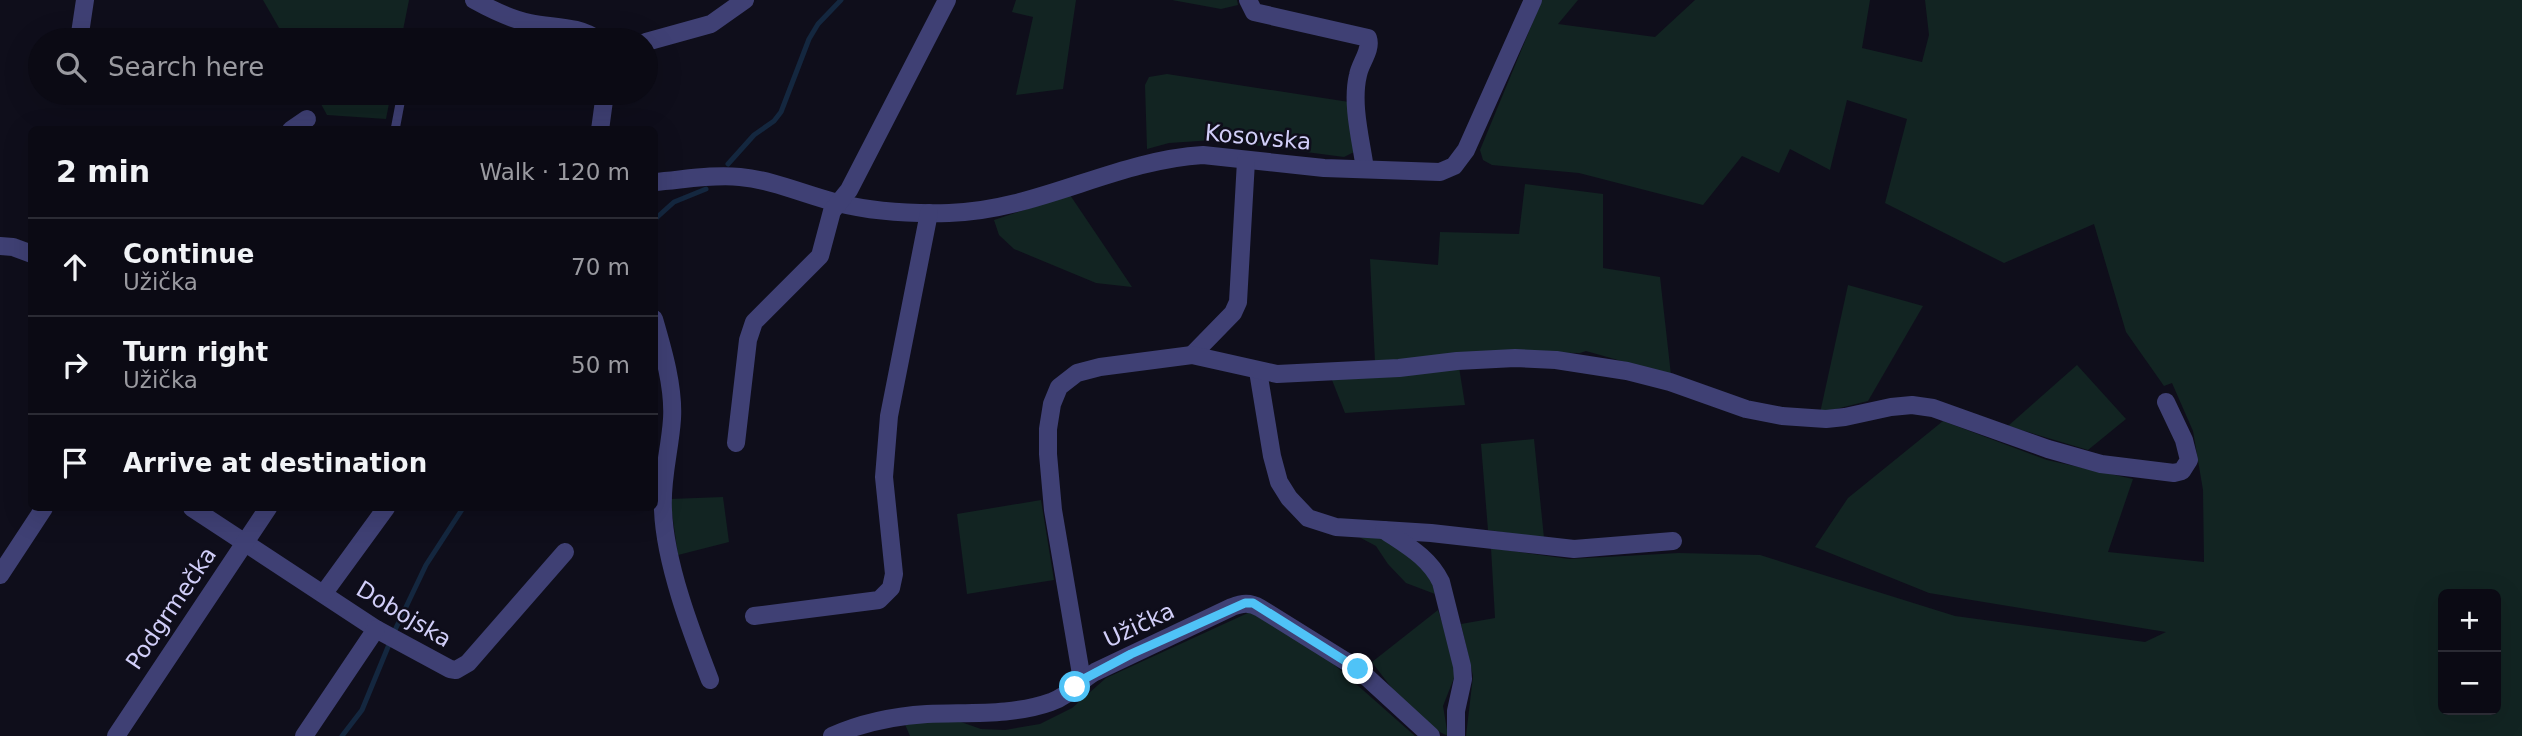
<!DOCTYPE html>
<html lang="en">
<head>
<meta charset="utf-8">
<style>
	:root { --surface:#0b0a14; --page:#14131d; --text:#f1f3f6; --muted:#9a9aa0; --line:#2b2b34 }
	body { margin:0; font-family:"DejaVu Sans",sans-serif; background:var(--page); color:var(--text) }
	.controls { position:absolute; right:21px; bottom:21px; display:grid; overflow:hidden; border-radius:10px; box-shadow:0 7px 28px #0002 }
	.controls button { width:63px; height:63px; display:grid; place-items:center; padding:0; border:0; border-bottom:2px solid var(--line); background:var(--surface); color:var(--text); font:35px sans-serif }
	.stop { position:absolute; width:21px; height:21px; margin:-16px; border:5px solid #4fc3f7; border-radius:50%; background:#fff }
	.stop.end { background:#4fc3f7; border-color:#fff; box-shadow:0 2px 7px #0008 }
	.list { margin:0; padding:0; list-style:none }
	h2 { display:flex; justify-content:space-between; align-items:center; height:91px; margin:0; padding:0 28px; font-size:30px }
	h2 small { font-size:23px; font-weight:400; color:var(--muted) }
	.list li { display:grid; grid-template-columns:46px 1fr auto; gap:21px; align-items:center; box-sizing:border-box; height:98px; padding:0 28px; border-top:2px solid var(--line) }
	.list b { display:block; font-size:26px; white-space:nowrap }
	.list p { margin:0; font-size:23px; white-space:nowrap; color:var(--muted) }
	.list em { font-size:23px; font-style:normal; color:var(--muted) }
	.icon { flex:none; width:38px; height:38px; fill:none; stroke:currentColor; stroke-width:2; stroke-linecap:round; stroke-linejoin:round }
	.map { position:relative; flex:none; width:2522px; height:736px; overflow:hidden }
	.search { position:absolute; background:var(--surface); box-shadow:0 7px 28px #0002; left:28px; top:28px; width:630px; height:77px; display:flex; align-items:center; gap:18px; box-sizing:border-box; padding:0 24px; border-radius:38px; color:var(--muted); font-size:26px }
	.panel { position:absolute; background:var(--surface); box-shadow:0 7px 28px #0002; left:28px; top:126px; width:630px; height:385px; border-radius:10px }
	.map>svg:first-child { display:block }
</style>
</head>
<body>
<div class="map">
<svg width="2522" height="736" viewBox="0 0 2522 736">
	<rect width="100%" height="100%" fill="#0f0e1b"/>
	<!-- green -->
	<g fill="#122422" fill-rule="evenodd">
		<polygon points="263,0 409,0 401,40 286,40"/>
		<polygon points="1016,0 1076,0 1063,89 1016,95 1033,17 1012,12"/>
		<polygon points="1172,0 1237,0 1238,5 1221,9"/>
		<path d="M 1542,0 L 1578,0 L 1558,24 L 1655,37 L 1695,0 L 1870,0 L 1862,48 L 1922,62 L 1929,35 L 1925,0 L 2522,0 L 2522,736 L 1466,736 L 1473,676 L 1461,624 L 1495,618 L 1491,548 L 1569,559 L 1679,553 L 1760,555 L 1955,616 L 2145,642 L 2166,632 L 1929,593 L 1815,547 L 1848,498 L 1943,421 L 2047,460 L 2133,479 L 2108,552 L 2204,562 L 2203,490 L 2193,431 L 2172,383 L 2164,386 L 2126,332 L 2094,224 L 2004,263 L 1885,203 L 1907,119 L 1847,100 L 1830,170 L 1790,149 L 1779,173 L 1742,156 L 1703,205 L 1579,173 L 1492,165 L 1483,160 L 1480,150 ZM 2443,594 L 2496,594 L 2496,710 L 2443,710 Z"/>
		<polygon points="1167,74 1349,102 1354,152 1344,157 1214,140 1169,143 1147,149 1145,85 1149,77"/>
		<polygon points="315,93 391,93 386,119 327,115"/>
		<polygon points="1525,184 1603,194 1603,268 1660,277 1671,375 1586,351 1580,353 1497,352 1375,362 1370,259 1438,265 1440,232 1519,234"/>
		<polygon points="1070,195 1132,287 1096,283 1014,249 999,235 994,220"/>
		<polygon points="1848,285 1923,306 1868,401 1820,413"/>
		<polygon points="2077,365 2126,419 2088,450 2008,426"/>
		<polygon points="1459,367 1465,405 1345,413 1332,380"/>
		<polygon points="1534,439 1544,538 1488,530 1481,444"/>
		<polygon points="723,497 729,542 678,555 670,499"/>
		<polygon points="1041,500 1054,580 967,594 957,514"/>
		<polygon points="1359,537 1382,538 1418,558 1431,578 1435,594 1406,583 1388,564 1376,546"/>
		<path d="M 1438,610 L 1456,665 L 1454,678 L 1443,706 L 1448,736 C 1418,723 1391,688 1372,662 Z"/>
		<polygon points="1250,612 1321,653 1415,736 910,736 904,722 961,722 981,729 1005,730 1040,724 1072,708 1106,678"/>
	</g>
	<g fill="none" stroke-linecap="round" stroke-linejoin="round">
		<!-- stream -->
		<g stroke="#14273f" stroke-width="5">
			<polyline points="728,164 754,135 774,121 781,112 809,39 818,24 841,0"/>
			<polyline points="654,220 674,202 706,189"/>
			<polyline points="342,736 362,710 395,630 426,565 463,508"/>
		</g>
		<!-- lane -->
		<polyline stroke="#3f4074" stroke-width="9" points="395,130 402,93"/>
		<!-- street -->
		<g stroke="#3f4074" stroke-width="18">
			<path d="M 474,0 C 492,10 510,19 530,23 C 553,28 578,25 598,40"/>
			<path d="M 1248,0 L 1254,12 L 1368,38 C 1372,50 1360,63 1358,75 C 1351,104 1361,140 1365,169"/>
			<polyline points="79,40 85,0"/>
			<polyline points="646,42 711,24 745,0"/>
			<polyline points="291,130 307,119"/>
			<polyline points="600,130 605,93"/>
			<path d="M 654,182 C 682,180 712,174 740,177 C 773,180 806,195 838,203 C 874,212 911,214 949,213 C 1036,211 1116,160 1203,155 L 1324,168 L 1440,172 L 1454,166 L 1466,150 L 1533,0"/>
			<polyline points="0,246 13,247 32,254"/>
			<path d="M 654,319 C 663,350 674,387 672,419 C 670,450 661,479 663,510 C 665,563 691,631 710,680"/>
			<polyline points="1192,355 1233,313 1238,302 1246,161"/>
			<polyline points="1258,371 1272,456 1279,482 1289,498 1308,518 1336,527 1431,533 1574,549 1673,541"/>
			<polyline points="736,443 748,340 754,322 820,256 832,211 849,190 947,0"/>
			<polyline points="192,508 376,629 450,669 456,670 468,663 565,552"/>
			<path d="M 1384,530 C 1406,545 1429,557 1441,582 L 1462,666 L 1463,679 L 1456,711 L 1456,736"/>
			<polyline points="0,575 44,508"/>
			<polyline points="324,593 386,508"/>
			<polyline points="754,616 879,600 891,588 894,574 884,477 889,416 929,213"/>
			<polyline points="1082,680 1053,510 1048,454 1048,429 1052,404 1059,387 1077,373 1100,367 1192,355 1277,374 1399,368 1457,361 1515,358 1556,360 1627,371 1670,382 1746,409 1782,416 1826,419 1845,417 1891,407 1912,405 1933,408 2048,449 2101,464 2174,473 2182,471 2189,460 2184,440 2166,402"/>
			<polyline points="116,736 268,508"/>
			<polyline points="304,736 376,629"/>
			<path d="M 832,736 C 861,723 895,716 927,714 C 967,712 1012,716 1051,702 C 1069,696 1079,681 1095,672 L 1232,607 C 1242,603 1250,602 1260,608 L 1358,669 L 1431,736"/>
		</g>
	</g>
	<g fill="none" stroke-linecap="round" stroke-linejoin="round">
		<!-- route -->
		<polyline stroke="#4fc3f7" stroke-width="9" points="1075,687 1082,680 1131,654 1245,603 1253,603 1358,669"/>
	</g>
	<g text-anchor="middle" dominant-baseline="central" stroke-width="5" stroke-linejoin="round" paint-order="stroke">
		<!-- street labels -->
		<g font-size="23" fill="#d1cef8" stroke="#0f0e1b">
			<text transform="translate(1258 137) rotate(5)">Kosovska</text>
			<text transform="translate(171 608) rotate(-56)">Podgrmečka</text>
			<text transform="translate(404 614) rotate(31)">Dobojska</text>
			<text transform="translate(1139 625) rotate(-25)">Užička</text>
		</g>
	</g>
</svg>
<div class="controls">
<button>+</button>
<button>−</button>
</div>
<div class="stop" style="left:1075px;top:687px"></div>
<div class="stop end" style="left:1358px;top:669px"></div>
<div class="search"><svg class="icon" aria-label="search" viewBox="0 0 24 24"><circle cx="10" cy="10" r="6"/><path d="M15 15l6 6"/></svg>Search here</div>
<section class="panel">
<h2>2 min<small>Walk · 120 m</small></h2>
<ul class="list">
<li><svg class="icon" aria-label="ahead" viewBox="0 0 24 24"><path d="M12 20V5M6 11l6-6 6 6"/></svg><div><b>Continue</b><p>Užička</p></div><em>70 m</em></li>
<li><svg class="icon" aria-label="right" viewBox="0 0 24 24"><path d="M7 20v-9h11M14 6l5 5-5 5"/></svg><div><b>Turn right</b><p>Užička</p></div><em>50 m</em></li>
<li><svg class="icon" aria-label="arrive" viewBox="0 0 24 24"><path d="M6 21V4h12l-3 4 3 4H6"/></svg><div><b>Arrive at destination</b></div></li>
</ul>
</section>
</div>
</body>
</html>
